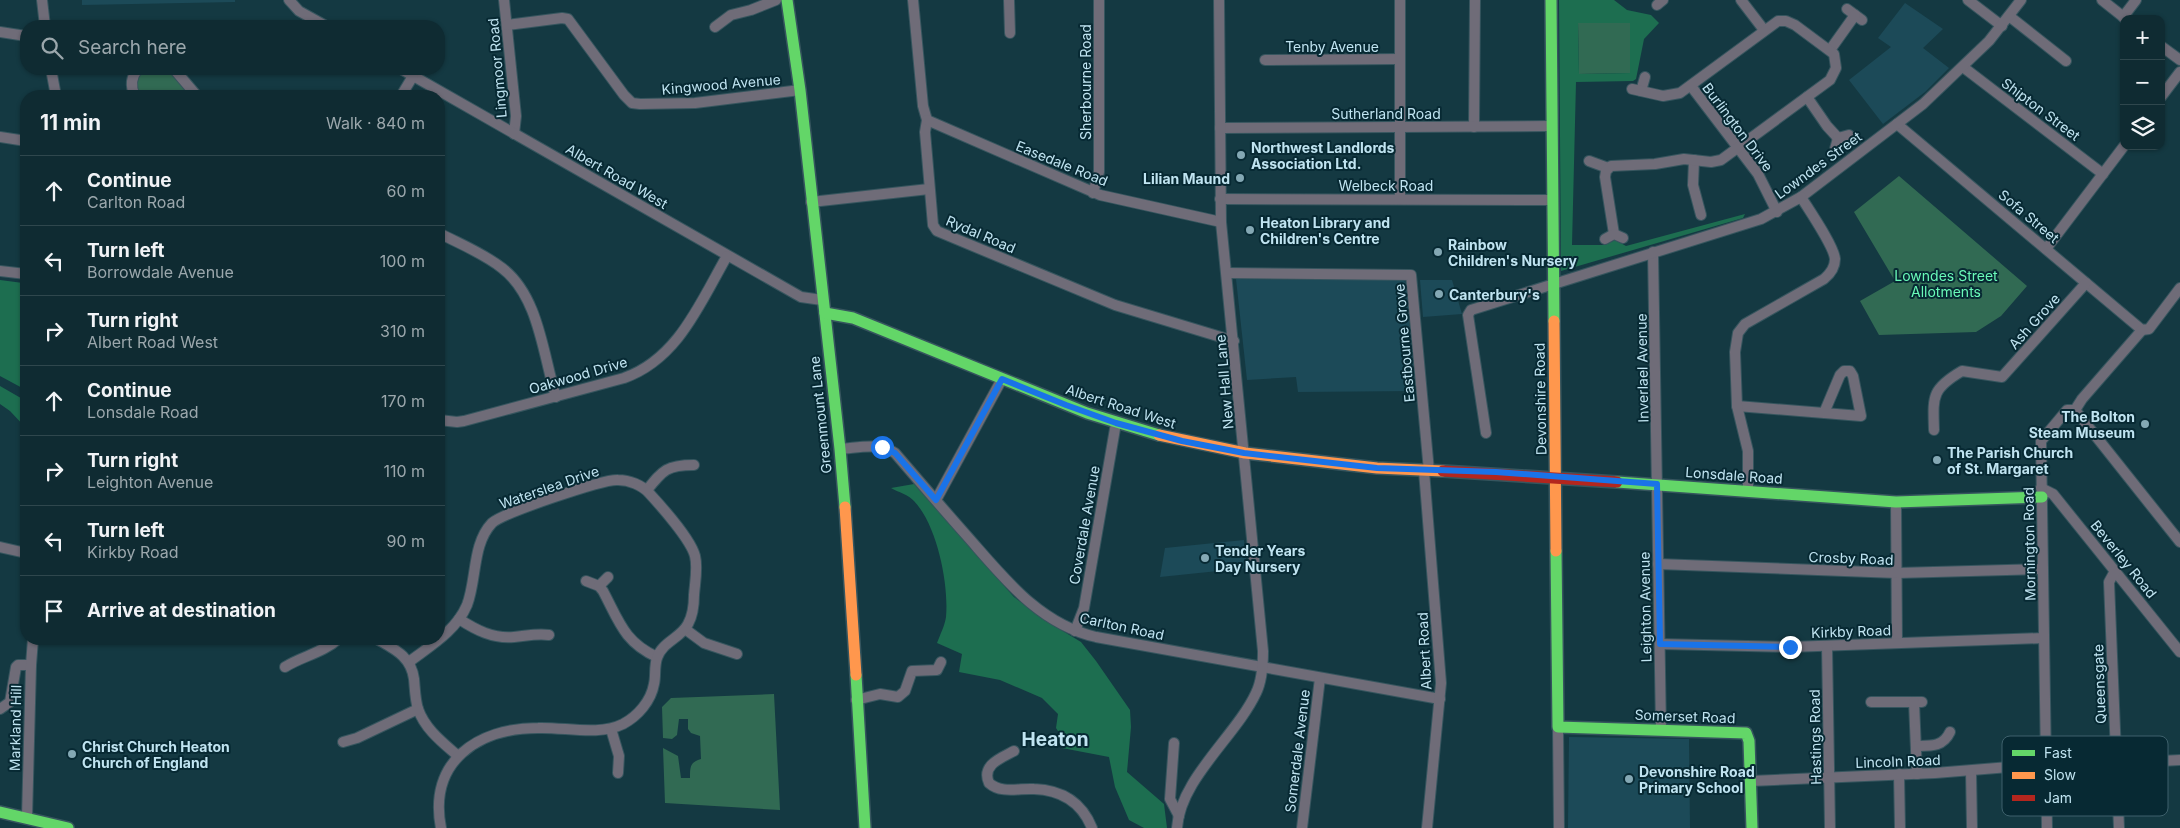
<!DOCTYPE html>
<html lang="en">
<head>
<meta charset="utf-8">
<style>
	:root { --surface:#0f2b32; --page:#1d373e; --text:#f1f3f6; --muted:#9ba7ac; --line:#2f474d }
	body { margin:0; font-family:Inter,sans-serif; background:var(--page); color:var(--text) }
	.controls { position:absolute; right:15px; top:15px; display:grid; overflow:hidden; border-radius:10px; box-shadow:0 1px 4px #0004 }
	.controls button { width:45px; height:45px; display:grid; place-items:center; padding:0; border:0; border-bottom:1px solid var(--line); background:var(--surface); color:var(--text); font:25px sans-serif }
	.stop { position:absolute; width:15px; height:15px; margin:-11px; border:4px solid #1a73e8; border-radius:50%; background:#fff }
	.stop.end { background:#1a73e8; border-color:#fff; box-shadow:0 1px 5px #0008 }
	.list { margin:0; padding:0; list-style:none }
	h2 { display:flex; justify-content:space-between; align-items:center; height:65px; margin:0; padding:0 20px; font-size:21px }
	h2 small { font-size:16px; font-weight:400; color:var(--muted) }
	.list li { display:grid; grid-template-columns:32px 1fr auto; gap:15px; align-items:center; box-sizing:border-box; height:70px; padding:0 20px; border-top:1px solid var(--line) }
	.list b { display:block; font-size:19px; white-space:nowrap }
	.list p { margin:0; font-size:16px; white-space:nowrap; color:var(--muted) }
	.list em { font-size:16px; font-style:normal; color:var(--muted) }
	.icon { flex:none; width:28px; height:28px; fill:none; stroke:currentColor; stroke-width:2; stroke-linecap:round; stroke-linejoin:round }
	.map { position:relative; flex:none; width:2180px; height:828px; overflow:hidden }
	.search { position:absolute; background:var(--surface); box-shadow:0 1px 4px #0004; left:20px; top:20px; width:425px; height:55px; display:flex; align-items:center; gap:12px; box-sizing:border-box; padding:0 18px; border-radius:20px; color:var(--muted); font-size:19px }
	.panel { position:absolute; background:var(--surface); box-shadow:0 1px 4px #0004; left:20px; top:90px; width:425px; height:555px; border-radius:20px }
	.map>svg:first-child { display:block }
</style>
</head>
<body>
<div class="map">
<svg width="2180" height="828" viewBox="0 0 2180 828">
	<rect width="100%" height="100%" fill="#143942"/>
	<!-- built -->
	<g fill="#1c4a58">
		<polygon points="82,0 235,0 235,2 82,5"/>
		<polygon points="1905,3 1943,29 1923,48 1949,68 1925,92 1883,124 1849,80 1891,47 1878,38"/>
		<polygon points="1236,279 1404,280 1406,284 1415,391 1298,392 1296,377 1247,380"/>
		<polygon points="1420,280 1452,280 1462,314 1423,317"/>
		<polygon points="1244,540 1247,568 1160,577 1165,548"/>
		<polygon points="1569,737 1689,739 1690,828 1568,828"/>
	</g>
	<!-- green -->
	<g fill="#316a53">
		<polygon points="1578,23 1630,23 1630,73 1579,74"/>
		<path d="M 144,69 L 169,69 L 192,96 L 139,96 C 135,85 135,78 144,69 Z"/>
		<polygon points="1899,176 2027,286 2001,316 1976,332 1879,335 1860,301 1895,281 1854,212"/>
		<path d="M 774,694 L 780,810 L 665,803 L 663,748 L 678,756 L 681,778 L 690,778 C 690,767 690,762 701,759 L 700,736 L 691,733 L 688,729 L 688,719 L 679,719 L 677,735 L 672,739 L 663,738 L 662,707 L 671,698 Z"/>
	</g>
	<!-- forest -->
	<g fill="#1d6e50" fill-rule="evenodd">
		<path d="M 1559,0 L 1614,0 L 1627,10 L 1651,15 L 1659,23 L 1644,39 L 1636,79 L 1633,81 L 1576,82 L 1572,245 L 1605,245 L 1615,240 L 1626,246 L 1745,214 L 1743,218 L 1561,271 ZM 1578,23 L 1630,23 L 1630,73 L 1579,74 Z"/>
		<polygon points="0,280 23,283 26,286 26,390 0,376"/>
		<polygon points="0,386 26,401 26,428 10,411 0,404"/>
		<path d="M 914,484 L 1014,597 L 1043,619 L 1081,642 L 1096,661 L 1130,710 L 1131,727 L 1127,772 L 1164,804 L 1167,828 L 1144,828 L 1129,820 L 1115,787 L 1109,757 L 1062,748 L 1064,740 L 1056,728 L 1058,714 L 1042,698 L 1000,680 L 959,672 L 962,654 L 937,643 C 940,635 945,625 946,617 C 949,584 937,525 914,501 C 909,495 898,492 891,488 Z"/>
	</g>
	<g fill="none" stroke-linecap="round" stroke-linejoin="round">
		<!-- street casing -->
		<g stroke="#36555e" stroke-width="12">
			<g id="street">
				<polyline points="42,0 45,26"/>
				<polyline points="289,0 299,11 326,26"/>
				<polyline points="504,0 516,116 514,134"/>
				<polyline points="913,0 923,106 927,120 925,132 933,225 937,231 1115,305 1234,341"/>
				<polyline points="1009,0 1010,33"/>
				<polyline points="1741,0 1764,30"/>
				<polyline points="1968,0 2002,26"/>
				<polyline points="2102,0 2126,19"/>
				<polyline points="1657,5 1663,0"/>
				<polyline points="1847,9 1862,20"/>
				<polyline points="2009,16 2066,61"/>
				<polyline points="2123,17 2136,0"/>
				<polyline points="507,25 562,18 568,19 624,95 632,103 640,104 695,103 800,90"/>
				<polyline points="715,27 731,15 751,10 776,0"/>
				<polyline points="0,32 26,36"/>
				<polyline points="2161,46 2180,60"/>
				<polyline points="1830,50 1855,15"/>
				<polyline points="1265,60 1399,59"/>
				<polyline points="1963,67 2103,174"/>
				<polyline points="51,69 56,96"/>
				<polyline points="174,69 197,96"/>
				<polyline points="401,69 801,297 822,300"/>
				<polyline points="1691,86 1758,174 1777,212"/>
				<polyline points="1641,91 1645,77"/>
				<path d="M 135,96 C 130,86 131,77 138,69"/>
				<polyline points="401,96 413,76"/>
				<polyline points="1807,97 1827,126 1838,138"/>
				<polyline points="2161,97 2180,72"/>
				<polyline points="927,120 1100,195 1221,222"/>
				<polyline points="1897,124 2142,330"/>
				<polyline points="1474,127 1475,0"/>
				<polyline points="1220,128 1552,126"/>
				<polyline points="0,137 26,141"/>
				<polyline points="1835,149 1838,138 1849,135"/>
				<polyline points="1694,160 1693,185 1701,215"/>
				<polyline points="1589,161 1608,168"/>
				<polyline points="1093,193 1099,172 1099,0"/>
				<polyline points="1220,199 1553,200"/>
				<polyline points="1400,199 1400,0"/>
				<polyline points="811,202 929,189"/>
				<path d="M 439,233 C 460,244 483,253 502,268 C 539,296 543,355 556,397"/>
				<polyline points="1614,234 1605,177 1606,171 1611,166 1655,164 1684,159 1711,162 1721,160 1830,80 1836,68 1834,54 1795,25 1786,21 1778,21 1680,93 1663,96 1632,89"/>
				<polyline points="1605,239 1614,234 1623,238"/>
				<polyline points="2046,249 2124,146"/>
				<polyline points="1653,252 1661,730"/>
				<polyline points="0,271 26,274"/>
				<polyline points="1228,273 1411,275 1429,471"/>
				<polyline points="1737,406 1861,416 1853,376 1850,371 1844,371 1840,375 1824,413"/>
				<polyline points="2075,410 2180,542"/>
				<path d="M 439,420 L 457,422 L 464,421 L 624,378 C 678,359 700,303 727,256"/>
				<path d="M 1934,430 C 1933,397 1931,389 1962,371 L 2002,377 L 2086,283"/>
				<polyline points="1486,433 1468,315 1471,310 1761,219 1801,197 1923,104 1989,41 2021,0"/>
				<path d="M 840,449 C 858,448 878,442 895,453 C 919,481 943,509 967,536 C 1004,578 1039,624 1096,637 L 1440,699"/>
				<polyline points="1424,471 1441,683 1427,828"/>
				<polyline points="2041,488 2053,494 2180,652"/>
				<path d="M 647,490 C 663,470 667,465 694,465"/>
				<path d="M 1748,491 L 1748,451 L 1737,406 L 1735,352 L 1738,333 L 1745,324 L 1824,279 C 1830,274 1835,267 1835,259 C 1834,246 1809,210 1801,197"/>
				<polyline points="936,500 1002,379"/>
				<polyline points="1896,502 1897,643"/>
				<polyline points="0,547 26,553"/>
				<polyline points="1658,564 1897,573 2043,569"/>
				<polyline points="2115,571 2109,582 2119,828"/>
				<path d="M 586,581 L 599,586 L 603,591 C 619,621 624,642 657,657"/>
				<polyline points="599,586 608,577"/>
				<path d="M 459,619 C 476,630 493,639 514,637 C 526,636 537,633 549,635"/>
				<polyline points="685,629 704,643 737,654"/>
				<polyline points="1075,631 1084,608 1116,423"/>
				<path d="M 377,639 C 394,649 411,656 414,679 C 415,689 415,699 418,709 C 425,729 442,742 458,756"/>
				<polyline points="1660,644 1790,647 2044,638"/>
				<polyline points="1827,646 1830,828"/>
				<path d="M 409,662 C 430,646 456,631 467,605 C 477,579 472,544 492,523 C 503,513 603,479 618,480 C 629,480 642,485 649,493 C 661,506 691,540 695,556 C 698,568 695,582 694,595 C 694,605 693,615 688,624 C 681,638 662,642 657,658 C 654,667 656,676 654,684 C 651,701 638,716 623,724 C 599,736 565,727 538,728 C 477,728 428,762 441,828"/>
				<path d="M 285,667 C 302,656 323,653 338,639"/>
				<polyline points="856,700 880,694 898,697 905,691 912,671 937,670 941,662"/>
				<polyline points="1871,702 1922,702"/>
				<polyline points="1914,702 1917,774"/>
				<polyline points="0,709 10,702 16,667 18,665 31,665"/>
				<polyline points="1558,727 1559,828"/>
				<polyline points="611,729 619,756 618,773"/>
				<polyline points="343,742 357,738 418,709"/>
				<polyline points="1174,743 1170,799 1179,816"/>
				<path d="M 1916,746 C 1931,746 1943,747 1950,732"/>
				<path d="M 1014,751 C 1001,758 981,765 989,783 C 1001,794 1020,788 1034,789 C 1062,790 1082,803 1092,828"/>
				<polyline points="2046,767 2180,760"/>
				<polyline points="1971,771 1972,828"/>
				<polyline points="1899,774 1900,828"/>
				<polyline points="1751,781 1935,773 2046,764"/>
				<polyline points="27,818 31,665 33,639"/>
				<path d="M 1177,828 C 1180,779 1236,736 1256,693 C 1262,681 1263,665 1263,651 L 1221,222 L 1219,0"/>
				<polyline points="1302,828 1320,678"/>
				<polyline points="2047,828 2041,441 2067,410 2075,410 2082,399 2142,330 2149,329 2180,288"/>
			</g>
		</g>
		<!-- fast casing -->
		<g stroke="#36555e" stroke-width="14">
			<g id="fast">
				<polyline points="787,0 800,90 840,449 845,507"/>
				<polyline points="1551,0 1554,321"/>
				<polyline points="825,313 853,318 1087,413 1159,435"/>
				<polyline points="1617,482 1896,502 2042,497"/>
				<polyline points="1556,551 1558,727 1746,733 1749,741 1752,828"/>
				<polyline points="856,675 865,828"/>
				<polyline points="0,812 68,828"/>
			</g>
		</g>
		<!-- slow casing -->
		<g stroke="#36555e" stroke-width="14">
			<g id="slow">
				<polyline points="1554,321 1556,551"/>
				<polyline points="1159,435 1245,453 1377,468 1443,471"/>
				<polyline points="845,507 856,675"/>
			</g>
		</g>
		<!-- jam casing -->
		<g stroke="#36555e" stroke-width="14">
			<polyline id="jam" points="1443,471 1617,482"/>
		</g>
		<!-- street -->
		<use href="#street" stroke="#6f6c78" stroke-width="10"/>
		<!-- fast -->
		<use href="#fast" stroke="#63d668" stroke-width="11"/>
		<!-- slow -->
		<use href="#slow" stroke="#ff974d" stroke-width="11"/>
		<!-- jam -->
		<use href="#jam" stroke="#b3261e" stroke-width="11"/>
	</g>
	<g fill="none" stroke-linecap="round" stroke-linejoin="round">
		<!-- route -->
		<polyline stroke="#1a73e8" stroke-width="6" points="882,447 895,453 936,500 1002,379 1066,405 1116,423 1182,441 1244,453 1377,468 1496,472 1657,484 1660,644 1790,647"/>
	</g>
	<!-- markers -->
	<g fill="#84a8b4" stroke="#072933" stroke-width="2">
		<circle cx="1241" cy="155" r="5"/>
		<circle cx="1240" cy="178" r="5"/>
		<circle cx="1250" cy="230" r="5"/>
		<circle cx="1438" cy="252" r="5"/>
		<circle cx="1439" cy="294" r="5"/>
		<circle cx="2145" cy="424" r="5"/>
		<circle cx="1937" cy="460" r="5"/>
		<circle cx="1205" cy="558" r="5"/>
		<circle cx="72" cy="754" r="5"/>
		<circle cx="1629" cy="779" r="5"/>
	</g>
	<g text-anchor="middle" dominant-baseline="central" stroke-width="4" stroke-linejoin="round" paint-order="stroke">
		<!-- street labels -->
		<g font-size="14" fill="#c0e4f1" stroke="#072933">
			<text x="1332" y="46">Tenby Avenue</text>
			<text transform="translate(497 68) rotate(-95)">Lingmoor Road</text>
			<text transform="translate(1085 82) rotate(-90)">Sherbourne Road</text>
			<text transform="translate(721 84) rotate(-5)">Kingwood Avenue</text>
			<text transform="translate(2041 109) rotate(37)">Shipton Street</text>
			<text x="1386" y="113">Sutherland Road</text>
			<text transform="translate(1738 127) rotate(53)">Burlington Drive</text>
			<text transform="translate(1062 163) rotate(22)">Easedale Road</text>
			<text transform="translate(1818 165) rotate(-36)">Lowndes Street</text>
			<text transform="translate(617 176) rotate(30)">Albert Road West</text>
			<text x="1386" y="185">Welbeck Road</text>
			<text transform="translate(2029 216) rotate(40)">Sofa Street</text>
			<text transform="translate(981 234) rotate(23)">Rydal Road</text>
			<text transform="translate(2034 321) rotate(-48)">Ash Grove</text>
			<text transform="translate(1404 343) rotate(-95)">Eastbourne Grove</text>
			<text transform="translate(1642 368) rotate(-91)">Inverlael Avenue</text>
			<text transform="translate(578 375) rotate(-16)">Oakwood Drive</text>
			<text transform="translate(1224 382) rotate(-95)">New Hall Lane</text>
			<text transform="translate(1540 399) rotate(-91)">Devonshire Road</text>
			<text transform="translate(1121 406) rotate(18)">Albert Road West</text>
			<text transform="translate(820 415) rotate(-96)">Greenmount Lane</text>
			<text transform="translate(1734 475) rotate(4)">Lonsdale Road</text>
			<text transform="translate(549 487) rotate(-19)">Waterslea Drive</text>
			<text transform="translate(1084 525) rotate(-80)">Coverdale Avenue</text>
			<text transform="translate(2029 544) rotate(-91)">Mornington Road</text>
			<text transform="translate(1851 558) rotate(2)">Crosby Road</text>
			<text transform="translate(2124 559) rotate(51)">Beverley Road</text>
			<text transform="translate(1645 607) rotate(-91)">Leighton Avenue</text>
			<text transform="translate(1122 626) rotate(12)">Carlton Road</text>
			<text transform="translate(1851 631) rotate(-2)">Kirkby Road</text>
			<text transform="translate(1424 651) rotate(-93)">Albert Road</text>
			<text transform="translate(2099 684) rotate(-92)">Queensgate</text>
			<text transform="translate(1685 716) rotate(2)">Somerset Road</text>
			<text transform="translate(15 728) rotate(-89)">Markland Hill</text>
			<text transform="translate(1815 737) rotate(-91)">Hastings Road</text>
			<text transform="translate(1297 751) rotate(-83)">Somerdale Avenue</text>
			<text transform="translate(1898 761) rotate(-2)">Lincoln Road</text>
		</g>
		<!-- poi labels -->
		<g font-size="14" font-weight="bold" fill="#c0e4f1" stroke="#072933" text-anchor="start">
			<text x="1251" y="147">Northwest Landlords<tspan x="1251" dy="16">Association Ltd.</tspan></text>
			<text x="1230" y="178" text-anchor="end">Lilian Maund</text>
			<text x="1260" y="222">Heaton Library and<tspan x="1260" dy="16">Children's Centre</tspan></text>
			<text x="1448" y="244">Rainbow<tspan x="1448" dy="16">Children's Nursery</tspan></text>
			<text x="1449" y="294">Canterbury's</text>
			<text x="2135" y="416" text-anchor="end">The Bolton<tspan x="2135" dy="16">Steam Museum</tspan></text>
			<text x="1947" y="452">The Parish Church<tspan x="1947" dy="16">of St. Margaret</tspan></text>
			<text x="1215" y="550">Tender Years<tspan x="1215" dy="16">Day Nursery</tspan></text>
			<text x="82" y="746">Christ Church Heaton<tspan x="82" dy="16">Church of England</tspan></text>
			<text x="1639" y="771">Devonshire Road<tspan x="1639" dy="16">Primary School</tspan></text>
		</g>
		<!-- park labels -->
		<g font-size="14" fill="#6afab8" stroke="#072933">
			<text x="1946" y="275">Lowndes Street<tspan x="1946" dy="16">Allotments</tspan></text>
		</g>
		<!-- district labels -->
		<g font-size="19" font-weight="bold" fill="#c0e4f1" stroke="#072933">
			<text x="1055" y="739">Heaton</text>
		</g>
	</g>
	<!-- legend -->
	<rect x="2002" y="736" width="166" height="80" rx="8" fill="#072933" stroke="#3e616c" stroke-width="1"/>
	<rect x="2012" y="750" width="23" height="6" fill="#63d668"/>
	<rect x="2012" y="772" width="23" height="7" fill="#ff974d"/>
	<rect x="2012" y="795" width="23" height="6" fill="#b3261e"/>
	<g font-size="14" fill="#c0e4f1">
		<text x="2044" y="758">Fast</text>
		<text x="2044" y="780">Slow</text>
		<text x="2044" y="803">Jam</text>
	</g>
</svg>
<div class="controls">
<button>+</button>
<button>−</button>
<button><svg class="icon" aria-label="layers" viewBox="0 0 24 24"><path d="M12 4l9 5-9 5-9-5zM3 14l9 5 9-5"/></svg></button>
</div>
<div class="stop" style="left:882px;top:447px"></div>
<div class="stop end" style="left:1790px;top:647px"></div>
<div class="search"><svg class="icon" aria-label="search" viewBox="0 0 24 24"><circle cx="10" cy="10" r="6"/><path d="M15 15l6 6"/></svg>Search here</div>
<section class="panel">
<h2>11 min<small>Walk · 840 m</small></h2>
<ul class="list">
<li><svg class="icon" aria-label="ahead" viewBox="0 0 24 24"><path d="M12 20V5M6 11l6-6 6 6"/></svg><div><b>Continue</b><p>Carlton Road</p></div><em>60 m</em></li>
<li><svg class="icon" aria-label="left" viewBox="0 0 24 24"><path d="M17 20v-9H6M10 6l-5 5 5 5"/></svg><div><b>Turn left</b><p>Borrowdale Avenue</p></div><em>100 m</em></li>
<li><svg class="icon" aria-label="right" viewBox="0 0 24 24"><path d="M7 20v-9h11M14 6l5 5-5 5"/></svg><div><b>Turn right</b><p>Albert Road West</p></div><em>310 m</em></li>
<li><svg class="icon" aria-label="ahead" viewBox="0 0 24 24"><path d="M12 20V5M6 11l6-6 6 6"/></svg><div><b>Continue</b><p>Lonsdale Road</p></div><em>170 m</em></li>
<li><svg class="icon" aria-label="right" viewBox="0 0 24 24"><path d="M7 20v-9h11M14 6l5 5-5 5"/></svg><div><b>Turn right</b><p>Leighton Avenue</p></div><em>110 m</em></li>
<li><svg class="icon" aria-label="left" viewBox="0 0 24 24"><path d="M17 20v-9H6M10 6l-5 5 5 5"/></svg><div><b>Turn left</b><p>Kirkby Road</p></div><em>90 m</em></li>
<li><svg class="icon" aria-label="arrive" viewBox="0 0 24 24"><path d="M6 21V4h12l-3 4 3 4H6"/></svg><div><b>Arrive at destination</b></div></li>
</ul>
</section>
</div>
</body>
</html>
